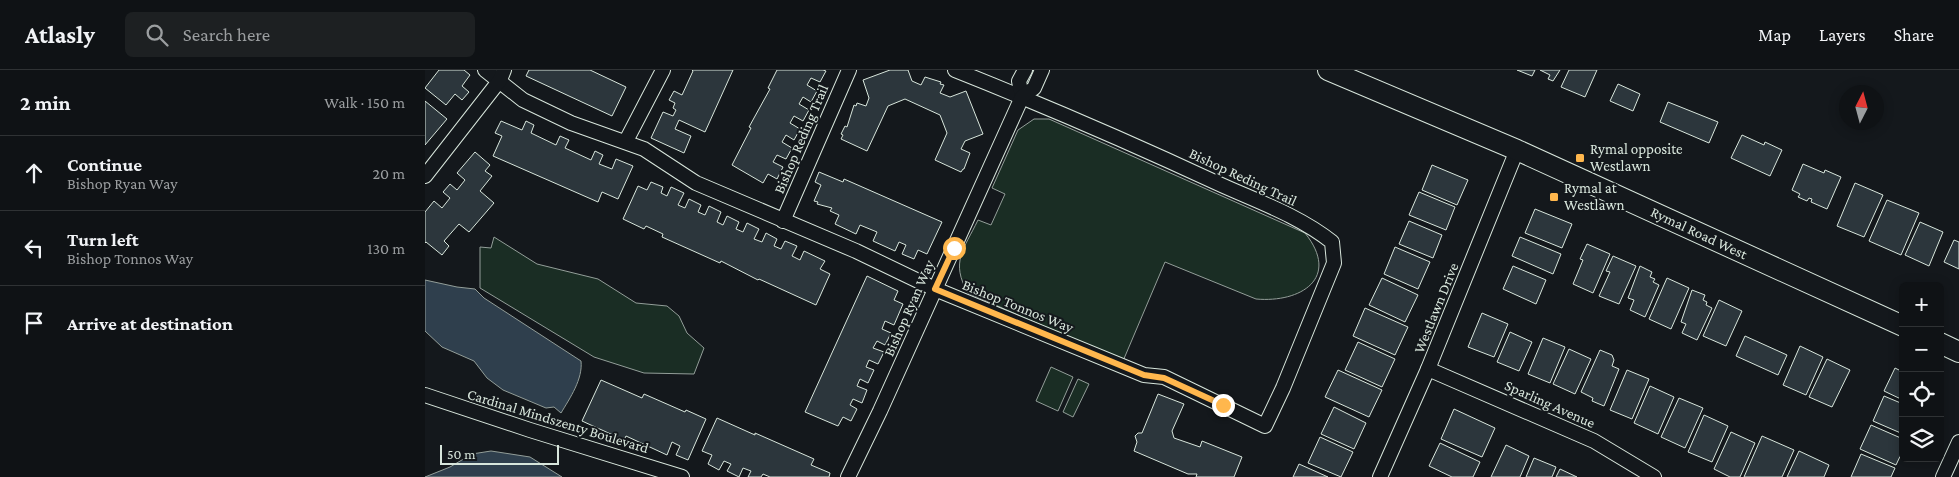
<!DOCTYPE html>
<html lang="en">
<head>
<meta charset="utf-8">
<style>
	:root { --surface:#0f1215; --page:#1d2022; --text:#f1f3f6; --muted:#9b9ea0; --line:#2f3234 }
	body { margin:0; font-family:"Crimson Pro",serif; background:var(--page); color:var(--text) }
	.controls { position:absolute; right:15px; bottom:15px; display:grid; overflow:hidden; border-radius:8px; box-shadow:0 2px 12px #0003 }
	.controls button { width:45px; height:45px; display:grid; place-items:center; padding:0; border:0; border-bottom:1px solid var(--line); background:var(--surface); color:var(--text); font:25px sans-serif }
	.compass { position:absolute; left:1414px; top:15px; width:45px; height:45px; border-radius:50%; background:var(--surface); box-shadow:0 2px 12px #0003; rotate:6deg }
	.scale { position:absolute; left:15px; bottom:12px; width:119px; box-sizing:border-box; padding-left:5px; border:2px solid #d8e6dc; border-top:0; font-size:14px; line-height:18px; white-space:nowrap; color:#d8e6dc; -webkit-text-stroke:4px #14181c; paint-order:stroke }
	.stop { position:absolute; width:15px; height:15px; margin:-11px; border:4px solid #ffb74d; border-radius:50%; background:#fff }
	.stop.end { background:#ffb74d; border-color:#fff; box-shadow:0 1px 5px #0008 }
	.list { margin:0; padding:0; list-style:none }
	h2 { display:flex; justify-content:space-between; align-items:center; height:65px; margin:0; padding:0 20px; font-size:21px }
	h2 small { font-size:16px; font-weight:400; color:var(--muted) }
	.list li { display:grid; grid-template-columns:32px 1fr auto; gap:15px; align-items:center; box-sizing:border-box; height:75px; padding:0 20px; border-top:1px solid var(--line) }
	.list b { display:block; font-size:19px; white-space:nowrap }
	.list p { margin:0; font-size:16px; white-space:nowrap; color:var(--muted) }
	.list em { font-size:16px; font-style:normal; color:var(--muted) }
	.icon { flex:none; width:28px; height:28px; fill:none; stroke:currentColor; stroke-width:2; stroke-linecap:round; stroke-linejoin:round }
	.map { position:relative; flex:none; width:1534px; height:407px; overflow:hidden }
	header { display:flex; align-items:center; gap:30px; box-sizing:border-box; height:70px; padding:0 25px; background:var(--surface); border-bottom:1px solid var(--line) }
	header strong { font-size:24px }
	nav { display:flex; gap:28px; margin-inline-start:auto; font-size:18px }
	.search { width:350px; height:45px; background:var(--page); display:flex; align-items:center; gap:12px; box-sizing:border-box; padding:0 18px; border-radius:8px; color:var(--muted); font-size:19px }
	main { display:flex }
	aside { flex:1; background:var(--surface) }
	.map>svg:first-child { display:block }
</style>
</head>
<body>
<header>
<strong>Atlasly</strong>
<div class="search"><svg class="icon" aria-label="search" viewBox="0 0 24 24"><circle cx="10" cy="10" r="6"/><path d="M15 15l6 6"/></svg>Search here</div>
<nav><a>Map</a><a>Layers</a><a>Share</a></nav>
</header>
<main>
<aside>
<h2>2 min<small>Walk · 150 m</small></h2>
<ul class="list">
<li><svg class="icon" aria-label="ahead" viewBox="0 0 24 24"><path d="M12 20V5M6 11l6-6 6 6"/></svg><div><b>Continue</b><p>Bishop Ryan Way</p></div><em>20 m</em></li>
<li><svg class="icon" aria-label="left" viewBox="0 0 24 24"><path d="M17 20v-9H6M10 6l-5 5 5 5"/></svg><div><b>Turn left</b><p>Bishop Tonnos Way</p></div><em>130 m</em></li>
<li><svg class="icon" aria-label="arrive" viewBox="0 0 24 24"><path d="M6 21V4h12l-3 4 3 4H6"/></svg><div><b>Arrive at destination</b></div></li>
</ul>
</aside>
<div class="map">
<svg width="1534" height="407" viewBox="0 0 1534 407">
	<rect width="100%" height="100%" fill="#14181c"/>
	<!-- green -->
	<g fill="#1a2d24" stroke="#939e99">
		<path d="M 609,49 L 624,49 L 880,163 C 916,208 876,233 831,229 L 740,192 L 698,291 L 543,223 C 525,192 539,179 553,150 L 566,155 L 580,124 L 567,118 L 593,60 Z"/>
		<polygon points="69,167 112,194 173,209 211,233 242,236 254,246 262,263 279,278 269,304 219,303 169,287 55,218 55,177 66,178"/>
		<polygon points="626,297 648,307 633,341 611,331"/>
		<polygon points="653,309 664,314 648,347 638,342"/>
	</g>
	<!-- water -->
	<g fill="#2f3f4d" stroke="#939e99">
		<path d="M 0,210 L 32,217 L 50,219 L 59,228 L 156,291 C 158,309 145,328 136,343 L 129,337 L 121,338 L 78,320 L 62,308 L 49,291 L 17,277 L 0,261 Z"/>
		<polygon points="66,381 105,387 137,407 0,407 25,397 47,384"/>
	</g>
	<!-- building -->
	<g fill="#2c363c" stroke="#d8e6dc">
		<polygon points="14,0 39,0 45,5 37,16 44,22 37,30 30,24 21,35 0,18"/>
		<polygon points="104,0 165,0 201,17 187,46 101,6"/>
		<polygon points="267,0 308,0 280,62 254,50 250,59 266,66 259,83 226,68 238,42 248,46 251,40 248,38 250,33 244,30 249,21 257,25 268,1"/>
		<polygon points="352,0 398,0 401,1 395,12 386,8 382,15 392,21 386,32 378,27 374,34 384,40 378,51 369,46 365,53 375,59 369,70 361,65 357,72 367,78 361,89 352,85 348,92 358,97 352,109 343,104 338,113 307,95 326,58 324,57 345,19 343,18"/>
		<polygon points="465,0 483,0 487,11 496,15 500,7 516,12 515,14 519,15 515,23 525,27 541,21 558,64 540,71 536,79 545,83 539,99 538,99 536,102 510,90 522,63 515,45 480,29 463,36 442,81 416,69 418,65 416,64 420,56 422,57 429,35 431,36 432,33 441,36 444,28 438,10"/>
		<polygon points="1092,0 1110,0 1107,6"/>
		<polygon points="1115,0 1135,0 1128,11 1123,9 1125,5"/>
		<polygon points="1144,0 1172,0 1160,27 1136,17"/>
		<polygon points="1193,14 1215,24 1208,41 1185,31"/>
		<polygon points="0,31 22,49 0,75"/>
		<polygon points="1243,32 1293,52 1284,73 1235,52"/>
		<polygon points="76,51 97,60 101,51 109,55 106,63 131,75 135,66 144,70 140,78 166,90 170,81 178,85 174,94 187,99 191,89 208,96 193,129 177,122 173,132 68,86 77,66 70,63"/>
		<polygon points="1317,65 1339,75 1340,72 1357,80 1345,106 1306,88"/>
		<polygon points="50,82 65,95 60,101 67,106 55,121 69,133 44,162 34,154 19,171 24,176 17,185 1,172 0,173 0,142 9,131 17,138 25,128 18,122 25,114 32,120 40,110 32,103"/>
		<polygon points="1378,94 1399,103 1400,100 1416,107 1402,139 1386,132 1387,129 1384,128 1382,131 1373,127 1375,124 1367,120"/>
		<polygon points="1007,95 1043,110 1032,135 997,120"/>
		<polygon points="394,102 418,112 419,109 517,152 502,184 493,180 489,189 477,184 481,175 474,172 470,181 448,171 452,162 435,155 431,164 410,154 414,145 405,141 407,138 392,134 393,132 389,131 396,115 390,112"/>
		<polygon points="226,112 238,117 236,123 242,126 246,117 259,123 253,135 260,138 264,129 276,135 273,142 280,145 284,136 296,142 292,152 298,155 302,146 314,152 311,159 318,162 322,153 334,159 329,169 337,172 341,163 352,169 349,176 356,179 360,171 372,176 367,186 375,190 379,181 400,191 395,199 405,204 391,235 334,209 333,210 296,191 295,193 237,167 238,164 221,156 219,159 198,149 213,116 222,120"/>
		<polygon points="1430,113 1458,125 1439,167 1412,156"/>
		<polygon points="994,122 1030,137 1021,160 984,145"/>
		<polygon points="1462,130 1494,143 1476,185 1444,171"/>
		<polygon points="1110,139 1147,154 1137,178 1100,163"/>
		<polygon points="984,151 1017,165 1008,188 974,174"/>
		<polygon points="1495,152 1518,162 1504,196 1480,185"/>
		<polygon points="1095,167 1136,184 1128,204 1087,186"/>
		<polygon points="1529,170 1534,172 1534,199 1519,192"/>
		<polygon points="1162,174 1185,184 1168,223 1148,214 1158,190 1155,189"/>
		<polygon points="970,177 1005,192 993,219 959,204"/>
		<polygon points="1188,186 1211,196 1194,234 1174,226 1185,202 1181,201"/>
		<polygon points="1088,196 1121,210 1111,234 1078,219"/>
		<polygon points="1215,196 1227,202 1225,207 1230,209 1228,212 1234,215 1220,247 1205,240 1209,230 1203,228"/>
		<polygon points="442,206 473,221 469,230 478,234 469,255 460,251 457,259 466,263 460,275 452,271 448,278 459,282 453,294 444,290 441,297 449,300 443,313 435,309 432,316 442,320 437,333 428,329 425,335 432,339 426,351 418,347 413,356 380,342"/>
		<polygon points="957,208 993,225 980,252 944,235"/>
		<polygon points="1242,208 1264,218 1246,259 1224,249"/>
		<polygon points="1267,220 1280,225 1278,230 1282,232 1281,235 1287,238 1272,270 1257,263 1261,254 1256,252"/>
		<polygon points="1294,230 1317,241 1301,276 1278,266"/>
		<polygon points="940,238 983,257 970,285 928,266"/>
		<polygon points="1057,243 1083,254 1069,287 1043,277"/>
		<polygon points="1085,262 1107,272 1094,301 1072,292"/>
		<polygon points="1320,266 1362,285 1353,305 1311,286"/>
		<polygon points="1118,268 1140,277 1125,313 1103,304"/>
		<polygon points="933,272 970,289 957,317 920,300"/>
		<polygon points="1375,276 1398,287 1381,325 1358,315"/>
		<polygon points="1144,279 1166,289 1150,324 1128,314"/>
		<polygon points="1175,280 1187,285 1189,290 1187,296 1194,299 1179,336 1167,331 1168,328 1156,322"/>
		<polygon points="1402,289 1425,300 1407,337 1384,327"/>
		<polygon points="1470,298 1478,302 1478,330 1459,321"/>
		<polygon points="913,300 957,320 944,347 900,327"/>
		<polygon points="1202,300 1224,309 1207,349 1185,340"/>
		<polygon points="176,310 217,328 219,324 260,342 261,340 281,349 263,390 251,385 255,376 247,372 242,385 201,366 199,370 157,351"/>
		<polygon points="1225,316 1249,327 1233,364 1209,353"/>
		<polygon points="733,324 759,334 747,361 749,368 775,377 777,371 817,387 809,407 771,407 772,404 763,404 709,381 712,372 710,366 713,363 717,363"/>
		<polygon points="1459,326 1478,334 1478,364 1448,351"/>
		<polygon points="1254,328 1278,338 1260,378 1236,367"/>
		<polygon points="909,337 941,353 929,379 896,364"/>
		<polygon points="1029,339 1070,358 1057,387 1016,369"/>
		<polygon points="1279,345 1303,356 1287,392 1263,382"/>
		<polygon points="292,348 330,365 330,363 389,389 386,395 405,403 404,407 345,407 338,404 336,407 323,407 326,401 318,398 314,407 302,401 306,394 299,391 294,400 283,394 287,385 277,381"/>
		<polygon points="1446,355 1478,369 1478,380 1471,395 1435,379"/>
		<polygon points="1306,362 1330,373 1315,407 1305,407 1289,399"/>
		<polygon points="1337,366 1369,380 1357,407 1319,407"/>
		<polygon points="895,367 928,382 916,407 883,393"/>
		<polygon points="1015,373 1055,392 1048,407 1027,407 1004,396"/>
		<polygon points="1081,375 1104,386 1095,407 1066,407"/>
		<polygon points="1374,381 1404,395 1399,407 1362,407"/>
		<polygon points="1436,384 1470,398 1466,407 1426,407"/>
		<polygon points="1109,388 1131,397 1127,407 1101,407"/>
		<polygon points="874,394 903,407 868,407"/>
		<polygon points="1135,399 1152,407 1131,407"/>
	</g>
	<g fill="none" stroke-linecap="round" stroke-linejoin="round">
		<!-- street casing -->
		<g stroke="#d8e6dc" stroke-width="16">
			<g id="street">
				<path d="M 60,0 L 98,30 L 146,53 L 219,79 L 271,113 L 431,181 L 510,219 L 719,305 L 739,307 L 840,356 L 858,318 L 909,193 L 907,172 C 873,145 831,131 792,113 C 706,73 618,35 530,0"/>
				<polyline points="597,27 594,11 600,0"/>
				<polyline points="201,71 238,0"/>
				<polyline points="0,106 75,10 79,0"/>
				<polyline points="358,151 424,0"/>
				<polyline points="1003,299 1169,371 1229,407"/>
				<polyline points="0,325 105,360 257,407"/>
				<polyline points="423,407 455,341 597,27 609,18 617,0"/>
				<polyline points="955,407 1003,299 1092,80"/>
				<polyline points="1518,407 1534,372"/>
			</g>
		</g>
		<!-- secondary casing -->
		<g stroke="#d8e6dc" stroke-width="22">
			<g id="secondary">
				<polyline points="903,0 1092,80 1478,256"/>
				<polyline points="1515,273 1534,282"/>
			</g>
		</g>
		<!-- street -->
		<use href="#street" stroke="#14181c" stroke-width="14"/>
		<!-- secondary -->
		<use href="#secondary" stroke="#14181c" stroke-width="20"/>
	</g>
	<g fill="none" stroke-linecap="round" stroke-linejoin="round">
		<!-- route -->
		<polyline stroke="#ffb74d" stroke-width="6" points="529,178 510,219 719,305 739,308 798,335"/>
	</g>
	<!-- markers -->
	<g fill="#ffb74d" stroke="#14181c" stroke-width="2">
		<rect x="1150" y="83" width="10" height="10" rx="2.5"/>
		<rect x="1124" y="122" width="10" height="10" rx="2.5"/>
	</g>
	<g text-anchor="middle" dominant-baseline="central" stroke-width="4" stroke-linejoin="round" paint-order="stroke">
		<!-- street labels -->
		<g font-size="15" fill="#d8e6dc" stroke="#14181c">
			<text transform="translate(376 69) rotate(-67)">Bishop Reding Trail</text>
			<text transform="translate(818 107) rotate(25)">Bishop Reding Trail</text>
			<text transform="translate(1274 163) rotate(25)">Rymal Road West</text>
			<text transform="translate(593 236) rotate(22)">Bishop Tonnos Way</text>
			<text transform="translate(484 238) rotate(-66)">Bishop Ryan Way</text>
			<text transform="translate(1011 238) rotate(-68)">Westlawn Drive</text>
			<text transform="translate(1125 334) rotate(24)">Sparling Avenue</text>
			<text transform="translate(133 351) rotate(17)">Cardinal Mindszenty Boulevard</text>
		</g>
		<!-- poi labels -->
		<g font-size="15" fill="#d8e6dc" stroke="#14181c" text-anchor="start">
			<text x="1165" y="79">Rymal opposite<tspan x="1165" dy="17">Westlawn</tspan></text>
			<text x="1139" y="118">Rymal at<tspan x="1139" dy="17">Westlawn</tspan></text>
		</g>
	</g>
</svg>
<div class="controls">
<button>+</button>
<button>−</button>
<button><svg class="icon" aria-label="locate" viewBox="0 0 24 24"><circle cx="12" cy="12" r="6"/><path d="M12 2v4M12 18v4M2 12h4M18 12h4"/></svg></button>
<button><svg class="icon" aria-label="layers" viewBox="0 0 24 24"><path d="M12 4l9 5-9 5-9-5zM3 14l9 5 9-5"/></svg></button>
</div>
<svg class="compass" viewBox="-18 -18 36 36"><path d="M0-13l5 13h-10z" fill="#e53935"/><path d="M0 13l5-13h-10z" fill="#9b9ea0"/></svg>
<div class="scale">50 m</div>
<div class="stop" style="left:529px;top:178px"></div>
<div class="stop end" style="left:798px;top:335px"></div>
</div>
</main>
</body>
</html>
